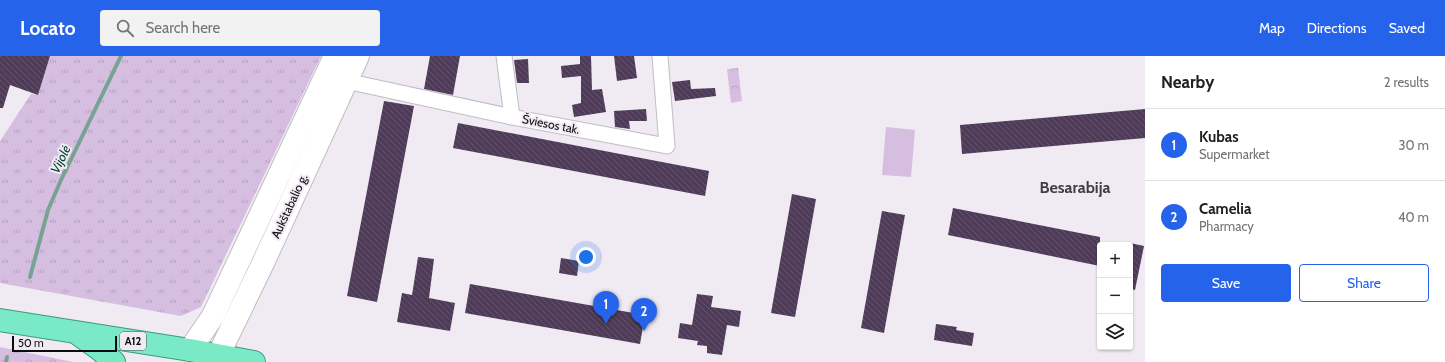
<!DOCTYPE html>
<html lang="en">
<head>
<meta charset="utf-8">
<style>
	:root { --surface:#fff; --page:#f2f2f2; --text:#202124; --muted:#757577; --line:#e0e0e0; --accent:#2563eb }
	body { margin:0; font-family:Cabin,sans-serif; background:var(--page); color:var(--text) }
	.controls { position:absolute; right:12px; bottom:12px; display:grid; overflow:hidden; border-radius:4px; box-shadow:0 1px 3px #0004 }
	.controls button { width:36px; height:36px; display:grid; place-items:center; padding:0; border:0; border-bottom:1px solid var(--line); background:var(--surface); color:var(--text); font:20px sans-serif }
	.scale { position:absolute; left:12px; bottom:10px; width:105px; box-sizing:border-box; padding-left:4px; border:2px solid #0d0b0e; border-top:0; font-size:11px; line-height:14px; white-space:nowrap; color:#0d0b0e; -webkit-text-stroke:3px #f0eaf3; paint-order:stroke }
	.you { position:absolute; left:586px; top:201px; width:14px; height:14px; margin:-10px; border:3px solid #fff; border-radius:50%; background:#1a73e8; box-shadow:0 0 0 6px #1a73e833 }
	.badge { display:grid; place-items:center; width:26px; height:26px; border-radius:50%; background:var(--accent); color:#fff; font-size:13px; font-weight:700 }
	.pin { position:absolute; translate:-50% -33px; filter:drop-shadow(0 1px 2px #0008) }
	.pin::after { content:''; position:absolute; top:21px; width:14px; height:12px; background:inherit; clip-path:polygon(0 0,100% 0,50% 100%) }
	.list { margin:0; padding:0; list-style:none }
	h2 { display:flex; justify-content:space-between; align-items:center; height:52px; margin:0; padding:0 16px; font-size:17px }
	h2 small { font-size:13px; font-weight:400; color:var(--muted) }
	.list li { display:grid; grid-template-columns:26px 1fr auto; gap:12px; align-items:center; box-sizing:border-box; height:72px; padding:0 16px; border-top:1px solid var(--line) }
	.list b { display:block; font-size:15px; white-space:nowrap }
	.list p { margin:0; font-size:13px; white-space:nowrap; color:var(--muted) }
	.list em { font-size:13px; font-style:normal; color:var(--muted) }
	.actions { display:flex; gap:8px; padding:12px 16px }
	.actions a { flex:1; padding:9px 0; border:1px solid var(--accent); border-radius:4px; text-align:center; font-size:14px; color:var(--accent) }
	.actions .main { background:var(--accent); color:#fff }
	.icon { flex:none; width:22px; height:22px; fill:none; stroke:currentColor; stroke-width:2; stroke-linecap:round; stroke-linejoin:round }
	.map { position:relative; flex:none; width:1145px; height:306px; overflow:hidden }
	header { display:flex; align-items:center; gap:24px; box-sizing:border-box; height:56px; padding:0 20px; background:var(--accent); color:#fff }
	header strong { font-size:19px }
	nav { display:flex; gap:22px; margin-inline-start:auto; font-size:14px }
	.search { width:280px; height:36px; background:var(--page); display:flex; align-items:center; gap:10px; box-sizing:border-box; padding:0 14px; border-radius:4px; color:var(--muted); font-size:15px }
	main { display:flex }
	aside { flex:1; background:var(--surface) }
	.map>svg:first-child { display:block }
</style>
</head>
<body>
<header>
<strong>Locato</strong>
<div class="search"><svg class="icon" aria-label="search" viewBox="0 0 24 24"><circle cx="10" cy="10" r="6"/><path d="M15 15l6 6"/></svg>Search here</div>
<nav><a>Map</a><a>Directions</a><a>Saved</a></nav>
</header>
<main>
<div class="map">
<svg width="1145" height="306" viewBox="0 0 1145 306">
	<defs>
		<pattern id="grass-tufts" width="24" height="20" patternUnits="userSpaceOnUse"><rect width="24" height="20" fill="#d6bee1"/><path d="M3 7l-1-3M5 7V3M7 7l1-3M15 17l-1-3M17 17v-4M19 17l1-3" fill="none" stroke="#b6a2c0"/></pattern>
		<pattern id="park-crowns" width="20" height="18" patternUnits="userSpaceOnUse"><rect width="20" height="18" fill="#d6bee1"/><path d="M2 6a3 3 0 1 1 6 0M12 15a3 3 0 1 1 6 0" fill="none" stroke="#b6a2c0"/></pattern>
		<pattern id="building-back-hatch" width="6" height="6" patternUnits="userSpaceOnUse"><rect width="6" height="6" fill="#4f3b59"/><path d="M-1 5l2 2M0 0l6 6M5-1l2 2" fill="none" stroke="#64546c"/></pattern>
	</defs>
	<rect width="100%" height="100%" fill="#f0eaf3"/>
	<!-- grass -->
	<g fill="url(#grass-tufts)">
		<polygon points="50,0 321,0 201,251 181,260 0,227 0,85 31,38 38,39"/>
		<polygon points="0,291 73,306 0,306"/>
	</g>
	<!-- park -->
	<polygon fill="url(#park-crowns)" points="738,12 742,45 731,47 727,13"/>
	<!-- pitch -->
	<polygon fill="#d6bee1" points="886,71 915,74 911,121 882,119"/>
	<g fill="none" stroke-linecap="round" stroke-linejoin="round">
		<!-- stream -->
		<g stroke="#77a492" stroke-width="4">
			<polyline points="30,221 48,154 61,124 121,0"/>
			<polyline points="6,306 7,301"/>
		</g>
	</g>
	<!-- building -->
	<g fill="url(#building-back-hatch)">
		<polygon points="0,0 50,0 38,39 10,29 3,52 0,52"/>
		<polygon points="430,0 460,0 453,39 424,33"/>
		<polygon points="580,0 591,0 592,34 602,33 606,56 574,61 572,49 581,47 581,20 562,22 561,10 580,8"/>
		<polygon points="614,0 634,0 637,22 617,25"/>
		<polygon points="528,3 529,27 517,27 514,4"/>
		<polygon points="690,24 691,33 715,32 716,40 675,45 672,26"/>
		<polygon points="384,45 414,50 377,246 347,240"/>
		<polygon points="646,53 647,65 629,65 630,73 615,71 614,55"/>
		<polygon points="1145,53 1145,82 962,98 960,69"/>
		<polygon points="458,67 709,115 705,140 453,92"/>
		<polygon points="792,138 816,143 795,261 771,257"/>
		<polygon points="953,152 1100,181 1100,210 948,179"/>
		<polygon points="882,155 905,159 884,277 861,272"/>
		<polygon points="1130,187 1144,190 1135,234 1130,233"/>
		<polygon points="418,201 434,203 429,242 455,247 450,275 397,266 402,237 412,239"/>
		<polygon points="561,202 579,205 577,220 559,217"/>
		<polygon points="470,228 645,259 640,288 465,257"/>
		<polygon points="697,238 713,240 711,251 741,255 739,271 727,269 722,299 707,297 707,290 697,289 698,285 678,282 680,267 692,269"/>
		<polygon points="936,268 957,271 956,274 974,277 972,290 934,284"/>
	</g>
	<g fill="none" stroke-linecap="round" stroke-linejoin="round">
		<!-- minor casing -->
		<g stroke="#c2bcc5" stroke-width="17">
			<g id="minor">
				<polyline points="504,0 512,61"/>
				<polyline points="346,25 512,61 667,90 660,0"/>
			</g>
		</g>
		<!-- secondary casing -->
		<g stroke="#c2bcc5" stroke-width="24">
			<g id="secondary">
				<polyline points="190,294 213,260 335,0"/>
				<polyline points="218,300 263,207 358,0"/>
			</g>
		</g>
		<!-- trunk casing -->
		<g stroke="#3e997c" stroke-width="24">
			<g id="trunk">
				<polyline points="0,264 190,294 254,306"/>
				<polyline points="78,278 99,293 114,306"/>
			</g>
		</g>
		<!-- minor -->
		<use href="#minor" stroke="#fff" stroke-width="15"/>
		<!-- secondary -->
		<use href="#secondary" stroke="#fff" stroke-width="22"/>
		<!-- trunk -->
		<use href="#trunk" stroke="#7aeac6" stroke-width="22"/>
	</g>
	<g text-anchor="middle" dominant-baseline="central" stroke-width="4" stroke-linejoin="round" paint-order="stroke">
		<!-- shield labels -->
		<rect fill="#f0eaf3" stroke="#514e53" stroke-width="1" x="120" y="276" width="26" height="18" rx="3"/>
		<g font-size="11" font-weight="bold" fill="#0d0b0e">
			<text x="133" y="285">A12</text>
		</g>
		<!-- street labels -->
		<g font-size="12" fill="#0d0b0e" stroke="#f0eaf3">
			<text transform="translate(551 68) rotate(11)">Šviesos tak.</text>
			<text transform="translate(289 150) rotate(-65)">Aukštabalio g.</text>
		</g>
		<!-- water labels -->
		<g font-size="13" font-style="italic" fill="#014230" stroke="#f0eaf3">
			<text transform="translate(60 103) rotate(-64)">Vijolė</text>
		</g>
		<!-- district labels -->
		<g font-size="16" font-weight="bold" fill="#423d45" stroke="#f0eaf3">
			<text x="1075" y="131">Besarabija</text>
		</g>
	</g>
</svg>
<div class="controls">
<button>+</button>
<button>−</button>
<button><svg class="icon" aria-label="layers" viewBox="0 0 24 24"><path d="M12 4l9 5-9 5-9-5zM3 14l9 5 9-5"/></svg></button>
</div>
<div class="scale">50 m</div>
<div class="you"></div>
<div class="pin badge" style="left:606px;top:268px">1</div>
<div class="pin badge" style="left:644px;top:275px">2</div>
</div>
<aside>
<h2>Nearby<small>2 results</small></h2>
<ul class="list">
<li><span class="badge">1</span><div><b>Kubas</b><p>Supermarket</p></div><em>30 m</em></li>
<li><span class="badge">2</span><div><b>Camelia</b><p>Pharmacy</p></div><em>40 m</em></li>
</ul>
<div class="actions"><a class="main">Save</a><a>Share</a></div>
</aside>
</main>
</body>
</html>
